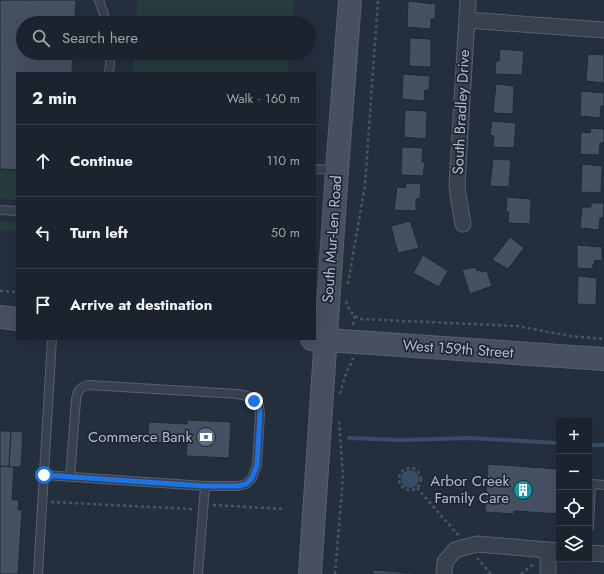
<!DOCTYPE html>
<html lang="en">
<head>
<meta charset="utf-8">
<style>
	:root { --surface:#1b232e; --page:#282f3a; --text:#f1f3f6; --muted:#a0a4aa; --line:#39404a }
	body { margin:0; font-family:Jost,sans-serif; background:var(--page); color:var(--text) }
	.controls { position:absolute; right:12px; bottom:12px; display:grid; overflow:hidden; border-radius:0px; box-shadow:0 4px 16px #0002 }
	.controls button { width:36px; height:36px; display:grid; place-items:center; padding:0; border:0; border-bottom:1px solid var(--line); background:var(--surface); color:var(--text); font:20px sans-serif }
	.stop { position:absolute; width:12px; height:12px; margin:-9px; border:3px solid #1a73e8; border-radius:50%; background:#fff }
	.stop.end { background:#1a73e8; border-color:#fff; box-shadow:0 1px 4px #0008 }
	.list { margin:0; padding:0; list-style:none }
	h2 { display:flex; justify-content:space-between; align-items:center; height:52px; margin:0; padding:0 16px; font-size:17px }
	h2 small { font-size:13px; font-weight:400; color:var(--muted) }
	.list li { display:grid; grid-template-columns:26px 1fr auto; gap:12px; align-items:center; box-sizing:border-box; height:72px; padding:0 16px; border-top:1px solid var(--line) }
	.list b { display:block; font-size:15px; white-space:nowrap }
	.list em { font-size:13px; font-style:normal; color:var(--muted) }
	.icon { flex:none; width:22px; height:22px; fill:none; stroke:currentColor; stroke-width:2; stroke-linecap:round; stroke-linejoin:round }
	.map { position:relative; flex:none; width:604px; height:574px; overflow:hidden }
	.search { position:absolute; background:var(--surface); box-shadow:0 4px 16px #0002; left:16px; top:16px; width:300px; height:44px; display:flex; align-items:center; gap:10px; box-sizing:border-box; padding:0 14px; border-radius:22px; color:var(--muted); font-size:15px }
	.panel { position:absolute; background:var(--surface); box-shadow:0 4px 16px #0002; left:16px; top:72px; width:300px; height:268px; border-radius:0px }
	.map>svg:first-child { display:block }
</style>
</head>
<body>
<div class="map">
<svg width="604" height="574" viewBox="0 0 604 574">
	<rect width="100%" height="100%" fill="#242f3e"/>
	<!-- green -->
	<g fill="#263c3f">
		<polygon points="137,0 294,0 293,23 136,23"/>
		<polygon points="135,53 291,53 287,73 133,73"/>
		<polygon points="0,169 17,170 17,200 0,199"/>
		<polygon points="0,221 17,222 17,231 0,230"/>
	</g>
	<!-- water -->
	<circle fill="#394c67" cx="410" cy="479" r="9"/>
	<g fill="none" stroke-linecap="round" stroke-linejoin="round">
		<!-- stream -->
		<g stroke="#394c67" stroke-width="4">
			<polyline points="349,438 402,440 469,438 559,443"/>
			<polyline points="589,445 604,445"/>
		</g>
	</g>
	<!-- building -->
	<g fill="#455162" stroke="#1f2835">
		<polygon points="0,0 76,0 75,23 23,23 23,53 73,53 72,73 17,73 17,170 0,169"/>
		<polygon points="408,1 436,4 435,19 431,19 431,29 407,27"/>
		<polygon points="410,38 431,39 431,67 409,66"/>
		<polygon points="500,49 524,51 522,75 495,74 496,61 499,61"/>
		<polygon points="588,54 604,55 604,83 586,81"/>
		<polygon points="403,74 430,76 429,90 425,90 424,101 402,99"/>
		<polygon points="496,84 514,86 513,114 493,113"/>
		<polygon points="581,91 604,93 604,106 601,106 600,118 580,116"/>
		<polygon points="405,110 427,111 426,139 404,137"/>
		<polygon points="492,121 516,123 514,148 493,147 494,136 490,135"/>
		<polygon points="591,128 604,129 604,143 600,143 599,155 580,154 581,132 590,133"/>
		<polygon points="402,147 423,148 422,162 425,162 423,176 401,175"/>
		<polygon points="493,159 511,160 509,187 490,186"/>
		<polygon points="582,164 602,166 601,193 581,192"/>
		<polygon points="406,183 421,184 420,199 416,199 416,211 394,210 397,187 405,188"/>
		<polygon points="507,197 531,199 530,224 508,223 509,212 506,212"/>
		<polygon points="591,203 604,203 603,218 600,218 599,230 580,228 582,207 591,207"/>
		<polygon points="410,221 419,248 398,253 391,226"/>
		<polygon points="510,237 524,248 508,269 492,260"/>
		<polygon points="577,245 602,247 602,261 595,260 595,263 593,264 593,269 577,268"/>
		<polygon points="423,255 448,271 439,287 413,273"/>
		<polygon points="476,267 477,271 481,270 481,272 487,271 492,286 470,294 462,270"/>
		<polygon points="578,276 597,278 596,305 577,304"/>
		<polygon points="187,420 231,422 229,458 186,456 187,444 147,442 149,422 187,424"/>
		<polygon points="0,431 11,431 9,467 0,466"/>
		<polygon points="11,431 23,432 21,467 9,467"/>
		<polygon points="488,464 559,469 559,514 514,511 514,514 485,512"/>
		<polygon points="0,466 14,467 12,500 19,500 18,510 22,510 18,574 0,574"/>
		<polygon points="373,570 413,573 413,574 373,574"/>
	</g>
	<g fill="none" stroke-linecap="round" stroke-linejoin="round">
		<!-- lane casing -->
		<g stroke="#565f6c" stroke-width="10">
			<g id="lane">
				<polyline points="99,0 107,23"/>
				<polyline points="109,73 111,53"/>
				<polyline points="315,169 336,170"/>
				<polyline points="0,210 17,211"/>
				<path d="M 44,475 L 205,486 L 238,486 L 246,484 L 252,478 L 257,465 L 260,414 L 259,406 L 254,401 L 247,396 L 238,394 L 88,385 C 80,387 77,391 76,400 L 70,477"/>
				<polyline points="589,527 591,484 604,485"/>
				<polyline points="38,574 52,339"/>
				<polyline points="198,574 205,486"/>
			</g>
		</g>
		<!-- street casing -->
		<g stroke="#565f6c" stroke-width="17">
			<g id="street">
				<polyline points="467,20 604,30"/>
				<polyline points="463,224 458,195 457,185 468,0"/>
				<polyline points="589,553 604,554"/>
				<polyline points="444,574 445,562 455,550 477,544 559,551"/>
				<polyline points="548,574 548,550"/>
			</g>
		</g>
		<!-- secondary casing -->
		<g stroke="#565f6c" stroke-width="24">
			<g id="secondary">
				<polyline points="0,317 17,319"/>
				<polyline points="312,339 604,359"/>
				<polyline points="310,574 337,170 350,0"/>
			</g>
		</g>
		<!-- path -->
		<g stroke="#44595c" stroke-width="2.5" stroke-dasharray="3 3" stroke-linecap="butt">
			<polyline points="348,284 365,185 378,0"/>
			<polyline points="0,291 17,292"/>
			<path d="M 346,301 C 348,307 350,312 355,316 L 353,325"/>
			<polyline points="355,316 360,319 517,326 570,336 604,339"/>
			<path d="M 340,394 C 342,387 344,380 346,374 C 348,368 352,363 353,358"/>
			<circle cx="410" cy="479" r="11"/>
			<polyline points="417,488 459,536"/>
			<polyline points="51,502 193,509"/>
			<polyline points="213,505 285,509"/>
			<polyline points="477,558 491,574"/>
			<polyline points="335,574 343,477 339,419"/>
			<polyline points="521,574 535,563"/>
		</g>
		<!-- lane -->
		<use href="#lane" stroke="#38414e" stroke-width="8"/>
		<!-- street -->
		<use href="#street" stroke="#38414e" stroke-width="15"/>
		<!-- secondary -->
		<use href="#secondary" stroke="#465061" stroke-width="22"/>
	</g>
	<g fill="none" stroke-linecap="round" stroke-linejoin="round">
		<!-- route -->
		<polyline stroke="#1a73e8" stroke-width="5" points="44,475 204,486 238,486 246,484 252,478 257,465 260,414 259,406 254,401"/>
	</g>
	<!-- icons -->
	<defs>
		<g id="bank-disc" transform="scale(1)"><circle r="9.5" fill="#5c6f8a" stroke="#1d2633"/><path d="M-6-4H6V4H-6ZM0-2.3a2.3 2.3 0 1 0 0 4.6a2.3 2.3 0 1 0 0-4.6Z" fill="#fff"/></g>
		<g id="building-disc" transform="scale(1)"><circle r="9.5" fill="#0f9aa8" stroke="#1d2633"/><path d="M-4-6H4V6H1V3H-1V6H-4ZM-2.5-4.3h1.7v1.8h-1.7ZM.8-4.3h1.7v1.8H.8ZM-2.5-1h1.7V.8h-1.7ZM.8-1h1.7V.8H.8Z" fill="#fff"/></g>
	</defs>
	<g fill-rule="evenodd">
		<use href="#bank-disc" x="206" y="437"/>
		<use href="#building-disc" x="523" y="490"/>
	</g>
	<g text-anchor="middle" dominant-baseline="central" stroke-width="3.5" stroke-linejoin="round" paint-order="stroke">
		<!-- street labels -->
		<g font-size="15" fill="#b4bcc9" stroke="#1d2633">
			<text transform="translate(461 112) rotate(-87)">South Bradley Drive</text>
			<text transform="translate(332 239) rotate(-86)">South Mur-Len Road</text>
			<text transform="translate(458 349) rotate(4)">West 159th Street</text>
		</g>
		<!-- poi labels -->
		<g font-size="15" fill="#b4bcc9" stroke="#1d2633" text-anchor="end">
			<text x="192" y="437">Commerce Bank</text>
			<text x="509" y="481">Arbor Creek<tspan x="509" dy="17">Family Care</tspan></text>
		</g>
	</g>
</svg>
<div class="controls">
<button>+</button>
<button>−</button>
<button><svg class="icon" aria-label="locate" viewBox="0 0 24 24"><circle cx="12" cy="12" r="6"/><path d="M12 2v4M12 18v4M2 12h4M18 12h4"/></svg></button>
<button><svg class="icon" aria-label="layers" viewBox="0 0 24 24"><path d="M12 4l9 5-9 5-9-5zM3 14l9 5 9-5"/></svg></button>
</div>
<div class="stop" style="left:44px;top:475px"></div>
<div class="stop end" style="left:254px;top:401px"></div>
<div class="search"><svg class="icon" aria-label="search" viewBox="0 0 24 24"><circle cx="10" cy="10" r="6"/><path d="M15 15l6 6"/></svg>Search here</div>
<section class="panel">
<h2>2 min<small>Walk · 160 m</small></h2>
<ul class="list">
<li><svg class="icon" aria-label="ahead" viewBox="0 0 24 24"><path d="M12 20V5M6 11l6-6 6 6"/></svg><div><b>Continue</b></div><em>110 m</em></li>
<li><svg class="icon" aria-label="left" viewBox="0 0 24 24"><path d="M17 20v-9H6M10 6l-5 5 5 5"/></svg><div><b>Turn left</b></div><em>50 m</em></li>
<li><svg class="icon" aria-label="arrive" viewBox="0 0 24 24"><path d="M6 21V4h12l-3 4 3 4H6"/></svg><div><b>Arrive at destination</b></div></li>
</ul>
</section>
</div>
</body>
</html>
